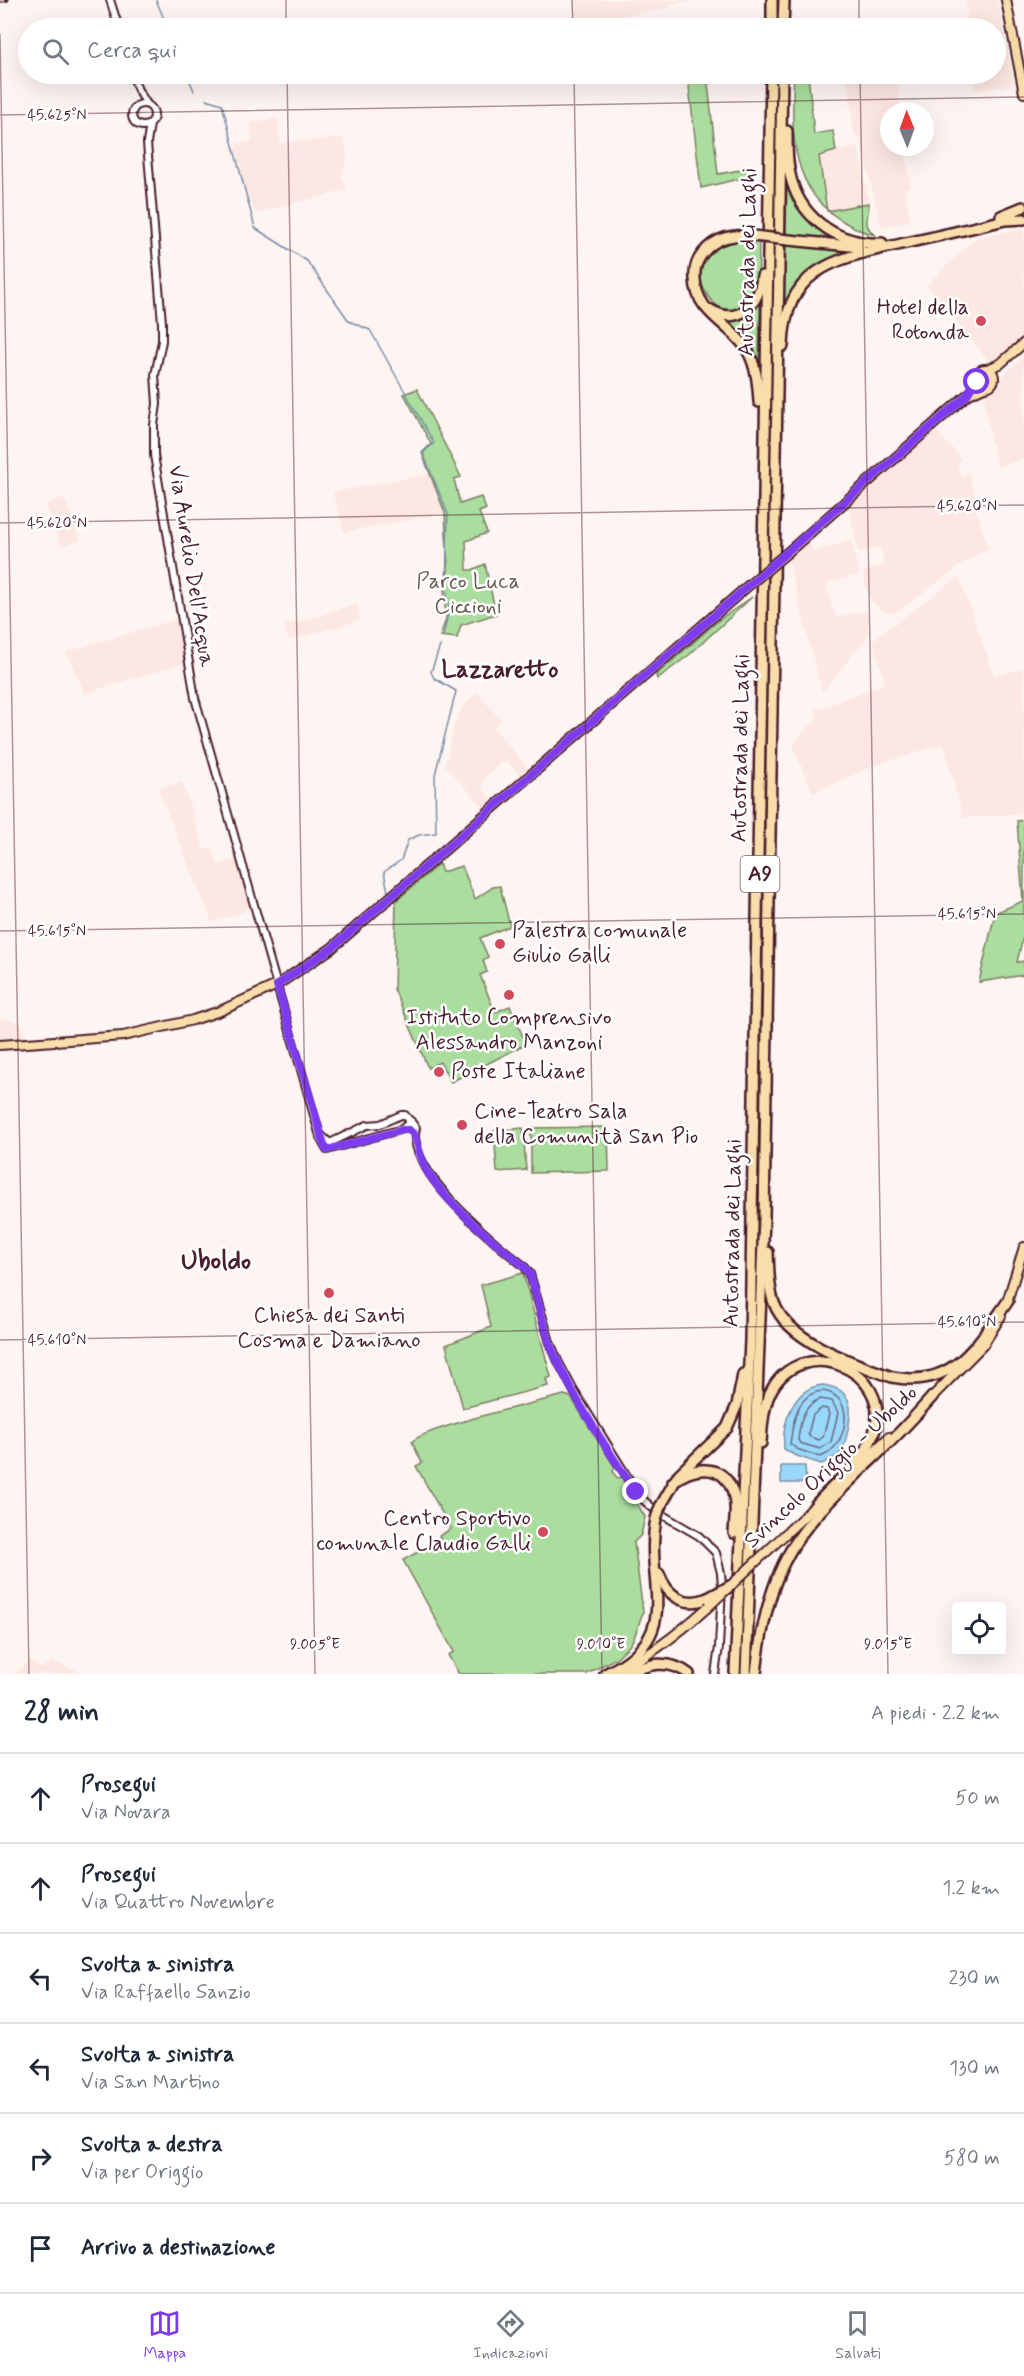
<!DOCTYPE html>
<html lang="it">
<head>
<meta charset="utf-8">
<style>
	:root { --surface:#fff; --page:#f2f2f3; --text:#1f2937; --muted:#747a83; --line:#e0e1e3; --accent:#7c3aed }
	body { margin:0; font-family:Mynerve,sans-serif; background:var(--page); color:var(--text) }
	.controls { position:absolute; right:18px; bottom:18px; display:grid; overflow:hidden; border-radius:6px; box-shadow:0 6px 24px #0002 }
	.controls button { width:54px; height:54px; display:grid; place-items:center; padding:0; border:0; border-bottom:2px solid var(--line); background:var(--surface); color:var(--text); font:30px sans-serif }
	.compass { position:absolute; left:880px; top:102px; width:54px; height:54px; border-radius:50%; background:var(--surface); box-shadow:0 6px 24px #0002; rotate:359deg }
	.stop { position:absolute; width:18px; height:18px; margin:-14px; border:4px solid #7c3aed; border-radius:50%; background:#fff }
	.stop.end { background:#7c3aed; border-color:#fff; box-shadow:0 2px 6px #0008 }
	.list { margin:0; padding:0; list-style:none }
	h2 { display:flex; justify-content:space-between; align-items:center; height:78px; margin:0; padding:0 24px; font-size:26px }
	h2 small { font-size:20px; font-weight:400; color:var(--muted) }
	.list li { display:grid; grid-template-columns:39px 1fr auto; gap:18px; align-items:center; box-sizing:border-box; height:90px; padding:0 24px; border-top:2px solid var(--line) }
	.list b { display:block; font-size:22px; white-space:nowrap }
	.list p { margin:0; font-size:20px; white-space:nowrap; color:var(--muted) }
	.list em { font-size:20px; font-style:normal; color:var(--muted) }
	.icon { flex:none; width:33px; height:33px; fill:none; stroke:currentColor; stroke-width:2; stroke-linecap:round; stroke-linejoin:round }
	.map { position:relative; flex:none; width:1024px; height:1674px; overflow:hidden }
	.search { position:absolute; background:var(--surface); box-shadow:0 6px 24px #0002; left:18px; right:18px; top:18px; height:66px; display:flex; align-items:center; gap:15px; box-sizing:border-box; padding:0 21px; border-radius:33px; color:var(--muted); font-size:22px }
	.sheet { height:618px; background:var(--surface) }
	nav { display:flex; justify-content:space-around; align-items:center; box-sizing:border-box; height:84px; border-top:2px solid var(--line); background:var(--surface); font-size:16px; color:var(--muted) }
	nav a { display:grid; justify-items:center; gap:3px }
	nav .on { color:var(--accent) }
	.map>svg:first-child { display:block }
</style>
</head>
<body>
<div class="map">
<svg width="1024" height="1674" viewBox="0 0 1024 1674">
	<rect width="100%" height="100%" fill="#fef4f2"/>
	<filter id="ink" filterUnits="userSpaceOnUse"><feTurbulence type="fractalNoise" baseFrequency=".0167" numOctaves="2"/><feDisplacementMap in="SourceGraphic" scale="12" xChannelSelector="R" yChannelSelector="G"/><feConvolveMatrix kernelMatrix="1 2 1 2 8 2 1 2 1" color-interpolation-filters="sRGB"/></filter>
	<g filter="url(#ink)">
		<!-- built -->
		<g fill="#fce7e2">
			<polygon points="574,0 694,0 669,4 669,8 575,24"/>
			<polygon points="965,0 998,0 1014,85 975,90 973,74 996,74 996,28 969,28"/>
			<polygon points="847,74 896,74 900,111 889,111 889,147 904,147 911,186 905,188 910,221 881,227 861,140 855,135"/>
			<polygon points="278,118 280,143 344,138 347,157 342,177 347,190 255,213 242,179 235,144 252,141 250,123"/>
			<polygon points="858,146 869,203 828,211 819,155"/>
			<polygon points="1024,228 1024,340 992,365 927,285 975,238"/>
			<polygon points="1024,356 1024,459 997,467 990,436 984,394"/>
			<polygon points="936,431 959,456 961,460 957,463 961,476 969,474 975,497 973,499 988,548 965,562 898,611 888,613 874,604 869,596 863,572 885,565 880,547 858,552 848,503"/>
			<polygon points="431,474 445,513 344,532 333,492"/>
			<polygon points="64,497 80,540 61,546 45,505"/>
			<polygon points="807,536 813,552 851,541 859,575 826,583 835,618 867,610 869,620 867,637 822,692 787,554"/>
			<polygon points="959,577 994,676 1024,668 1024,813 963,818 944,744 873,766 813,793 794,750 794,743 810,725 817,720 815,710 885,684 873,640"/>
			<polygon points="357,604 360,620 289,640 285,626"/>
			<polygon points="178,619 185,663 85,693 66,652"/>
			<polygon points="477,692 501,720 493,727 531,772 523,779 508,762 500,763 487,775 483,784 483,789 495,803 486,810 445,766 455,722 462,708"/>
			<polygon points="182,782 204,850 212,848 217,865 240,858 254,908 212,922 158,789"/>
			<polygon points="0,1019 20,1022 27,1040 0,1042"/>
			<polygon points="30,1660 41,1669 51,1661 77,1670 72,1674 15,1674"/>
		</g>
		<!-- green -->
		<g fill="#abdd9e" stroke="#7a7e64" stroke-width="1.5">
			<path d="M 794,74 L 808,74 L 814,134 L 833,131 L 836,151 L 819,156 L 827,211 L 869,203 C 869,217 861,226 876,235 C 865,233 856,229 846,223 C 789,192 791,130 794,74 Z"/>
			<polygon points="707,75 718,174 746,169 747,177 701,188 688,78"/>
			<polygon points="787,178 826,233 845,243 786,235"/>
			<path d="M 732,240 L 759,242 C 758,260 761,281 752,297 C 729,341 662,267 732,240 Z"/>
			<path d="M 786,245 L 853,251 L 853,252 C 811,259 810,285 784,309 Z"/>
			<polygon points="758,301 760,301 759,368 719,316 723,317"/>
			<polygon points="417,389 461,477 454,479 460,504 481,497 486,509 479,512 487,533 466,541 467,570 472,570 485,564 496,614 461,625 457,638 440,636 446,619 444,589 448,570 445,513 422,453 431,444 404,394"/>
			<polygon points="752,597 689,655 657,679 656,675 719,620"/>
			<polygon points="1024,820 1024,933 1017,962 1024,961 1024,975 979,982 995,913 1023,901 1017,821"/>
			<polygon points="439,864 442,872 462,866 475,899 493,887 500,886 510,926 480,938 488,957 483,960 487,972 480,975 495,1012 510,1006 526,1044 451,1082 440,1062 428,1068 394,989 396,901"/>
			<polygon points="608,1127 609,1171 531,1173 531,1128"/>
			<polygon points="523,1128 526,1170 497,1172 494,1131"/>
			<polygon points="523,1273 551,1377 546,1379 548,1386 463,1408 446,1345 491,1327 481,1285"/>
			<path d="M 564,1395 L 571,1397 L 615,1467 L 613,1472 L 617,1478 L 621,1477 L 645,1517 L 641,1535 L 634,1542 L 643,1612 L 634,1638 L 629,1646 L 616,1658 L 587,1674 L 459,1674 L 448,1655 L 454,1652 L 403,1560 L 441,1540 L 439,1536 L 451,1529 L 416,1466 L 422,1463 L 412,1442 C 420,1429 541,1401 564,1395 Z"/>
		</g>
		<!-- water -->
		<g fill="#99d8fa" stroke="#798ea7" stroke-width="1.5">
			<path d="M 823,1385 C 854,1389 853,1410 847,1434 C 845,1440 845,1447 841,1452 C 836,1458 828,1461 821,1464 L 794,1455 L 784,1449 C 781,1423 794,1387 823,1385 Z"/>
			<polygon points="781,1466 805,1466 806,1483 781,1483"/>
		</g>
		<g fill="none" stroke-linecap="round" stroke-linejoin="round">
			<!-- shore -->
			<g stroke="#6a697e" stroke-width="1.5">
				<path d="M 823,1391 C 858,1396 847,1449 820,1457 L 797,1449 L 790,1444 C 793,1423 796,1393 823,1391 Z"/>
				<path d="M 820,1399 L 832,1401 L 838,1413 L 831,1442 L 820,1449 L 800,1443 L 798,1440 C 800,1423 802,1406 820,1399 Z"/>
				<polygon points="822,1408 827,1409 829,1414 823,1437 819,1440 810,1437 808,1434 813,1415"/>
			</g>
			<!-- stream -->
			<g stroke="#798ea7" stroke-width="1.5">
				<polyline points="156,0 168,28"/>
				<polyline points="187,74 194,91"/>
				<polyline points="206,99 222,104 255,228 307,261 349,321 370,330 434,443 423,453 448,514 446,587 449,609 443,636"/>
				<polyline points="388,892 384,872 401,860 408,840 419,835 436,833 435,775 456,691 434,678 431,672 440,646"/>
			</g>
			<!-- tertiary casing -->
			<g stroke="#4a1f2b" stroke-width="10">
				<g id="tertiary">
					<polyline points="110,0 119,28"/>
					<polyline points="132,74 138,90 147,104"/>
					<circle cx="143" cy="115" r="11"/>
					<polyline points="150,124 147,143 162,323 162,341 155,375 157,404 154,425 154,455 195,698 321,1140 327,1150"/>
					<path d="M 322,1136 L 330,1143 L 367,1125 L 380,1124 L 401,1115 L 405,1115 L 416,1128 C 404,1170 495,1243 524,1266 L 530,1274 L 550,1342 L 558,1361 L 574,1391 L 640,1497 L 656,1511 L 699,1536 L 716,1553 L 721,1573 L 722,1586 L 719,1647 L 715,1674"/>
					<polyline points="327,1150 402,1129 411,1121"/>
				</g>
			</g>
			<!-- primary casing -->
			<g stroke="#4a1f2b" stroke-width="12">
				<g id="primary">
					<polyline points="1006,0 1024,93"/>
					<circle cx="985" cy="378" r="9"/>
					<polyline points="987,369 1000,364 1024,343"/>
					<polyline points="788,552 967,395 984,387"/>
					<polyline points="0,1045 123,1036 193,1020 220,1011 277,985 332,948 749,585"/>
					<polyline points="1006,1305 1024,1247"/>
					<polyline points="929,1400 983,1345 1001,1316"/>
					<polyline points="857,1467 889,1437"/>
					<polyline points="779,1540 817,1504"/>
					<path d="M 614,1674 C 649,1657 679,1633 708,1607"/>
				</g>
			</g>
			<!-- motorway casing -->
			<g stroke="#4a1f2b" stroke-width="14">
				<g id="motorway">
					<polyline points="772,28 772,0"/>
					<polyline points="783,28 784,0"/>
					<path d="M 787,131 C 787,148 787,166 792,182 C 804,222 842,245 882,243"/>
					<polyline points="1001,216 1023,207"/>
					<path d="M 753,236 C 733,234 716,237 703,253 C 697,260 694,270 695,279 C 696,313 729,323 746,348 C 756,364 758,383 759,402"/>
					<polyline points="789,240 860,247"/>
					<path d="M 711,310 C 739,327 760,303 762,276"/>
					<path d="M 783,346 C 785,264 841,258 906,243 C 939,236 972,228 1005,220 L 1024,219"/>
					<path d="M 768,1252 C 769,1269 768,1287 774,1303 C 788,1342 856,1364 892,1377 C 955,1389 977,1344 1008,1301"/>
					<path d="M 761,1443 C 762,1427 763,1409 770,1393 C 800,1331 895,1369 874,1433 C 863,1464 833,1483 813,1508"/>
					<path d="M 673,1482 C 692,1467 722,1462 732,1490 C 737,1503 735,1519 734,1533"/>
					<polyline points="660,1507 679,1474 727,1428 737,1405 743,1374"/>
					<path d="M 659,1574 C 667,1596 685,1608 708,1598"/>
					<path d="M 605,1674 C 688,1634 643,1584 656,1519"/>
					<path d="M 626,1674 C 648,1664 668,1658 689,1674"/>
					<polyline points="735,1674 750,1340 771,74"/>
					<polyline points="746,1674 764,1218 782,74"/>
					<path d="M 756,1674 C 760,1635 769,1589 788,1555 C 807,1520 838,1493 866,1465 C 890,1443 912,1420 933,1396"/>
				</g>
			</g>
			<!-- tertiary -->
			<use href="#tertiary" stroke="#fff" stroke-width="6"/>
			<!-- primary -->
			<use href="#primary" stroke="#f9deab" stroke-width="8"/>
			<!-- motorway -->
			<use href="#motorway" stroke="#f9deab" stroke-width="9"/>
			<!-- rail casing -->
			<g stroke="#4a1f2b" stroke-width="4">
				<polyline id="rail" points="0,1 7,0"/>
			</g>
			<!-- rail -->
			<use href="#rail" stroke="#fff" stroke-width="1.5" stroke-dasharray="4.5" stroke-linecap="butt"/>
			<!-- primary-bridge casing -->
			<g stroke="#4a1f2b" stroke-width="12" stroke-linecap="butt">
				<g id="primary-bridge">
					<polyline points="749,585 788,552"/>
					<polyline points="708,1607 779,1540"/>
				</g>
			</g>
			<!-- motorway-bridge casing -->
			<g stroke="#4a1f2b" stroke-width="14" stroke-linecap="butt">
				<g id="motorway-bridge">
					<polyline points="753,236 789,240"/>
					<polyline points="656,1519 660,1507"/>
					<polyline points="708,1598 732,1585"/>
				</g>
			</g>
			<!-- primary-bridge -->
			<use href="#primary-bridge" stroke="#f9deab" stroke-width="8"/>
			<!-- motorway-bridge -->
			<use href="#motorway-bridge" stroke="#f9deab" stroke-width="9"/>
		</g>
	</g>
	<g fill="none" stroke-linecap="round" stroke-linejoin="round" filter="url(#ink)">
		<!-- route -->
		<path stroke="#7c3aed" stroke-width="8" d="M 636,1492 C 606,1448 573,1398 552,1349 C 543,1325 538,1299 530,1274 L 524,1266 C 494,1242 444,1202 426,1169 C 420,1157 418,1145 414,1134 L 408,1130 L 402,1130 L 327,1150 L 325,1148 L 277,985 L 332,948 L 956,405 L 967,395 L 976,379 L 977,382"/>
	</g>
	<!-- ticks -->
	<path fill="none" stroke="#4a1f2b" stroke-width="1.5" stroke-opacity="0.45" d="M 286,0 L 286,28M 572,0 L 573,28M 859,0 L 859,28M 0,34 L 29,1674M 287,74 L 315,1674M 574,74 L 602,1674M 860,74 L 888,1674M 0,115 L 1024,97M 0,523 L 1024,505M 0,931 L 1024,914M 0,1340 L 1024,1322"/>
	<!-- markers -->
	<g fill="#d1495b" stroke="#fff" stroke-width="2">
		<circle cx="981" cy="321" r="6"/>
		<circle cx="500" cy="944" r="6"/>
		<circle cx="509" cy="995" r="6"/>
		<circle cx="439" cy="1072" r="6"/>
		<circle cx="462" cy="1125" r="6"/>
		<circle cx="329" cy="1293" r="6"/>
		<circle cx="543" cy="1532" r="6"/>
	</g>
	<g text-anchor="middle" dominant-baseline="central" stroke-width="5" stroke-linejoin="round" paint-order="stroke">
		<!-- shield labels -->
		<rect fill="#fff" stroke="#80626b" stroke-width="1.5" x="740.5" y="856" width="39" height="36" rx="4.5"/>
		<g font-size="21" font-weight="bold" fill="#4a1f2b">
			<text x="760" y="874">A9</text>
		</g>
		<!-- street labels -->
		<g font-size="22" fill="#4a1f2b" stroke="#fff">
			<text transform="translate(748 262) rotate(-89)">Autostrada dei Laghi</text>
			<text transform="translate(191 566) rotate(81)">Via Aurelio Dell'Acqua</text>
			<text transform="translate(741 748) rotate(-89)">Autostrada dei Laghi</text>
			<text transform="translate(733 1233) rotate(-89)">Autostrada dei Laghi</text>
			<text transform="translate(831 1467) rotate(-43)">Svincolo Origgio - Uboldo</text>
		</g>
		<!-- poi labels -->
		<g font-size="22" fill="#4a1f2b" stroke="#fff" text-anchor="start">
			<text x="969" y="308" text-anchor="end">Hotel della<tspan x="969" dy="25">Rotonda</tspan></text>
			<text x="512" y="931">Palestra comunale<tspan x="512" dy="25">Giulio Galli</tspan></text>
			<text x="509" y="1018" text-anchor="middle">Istituto Comprensivo<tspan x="509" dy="25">Alessandro Manzoni</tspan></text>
			<text x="451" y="1072">Poste Italiane</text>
			<text x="474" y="1112">Cine-Teatro Sala<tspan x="474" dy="25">della Comunità San Pio</tspan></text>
			<text x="329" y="1316" text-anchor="middle">Chiesa dei Santi<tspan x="329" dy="25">Cosma e Damiano</tspan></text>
			<text x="531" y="1519" text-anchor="end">Centro Sportivo<tspan x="531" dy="25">comunale Claudio Galli</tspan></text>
		</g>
		<!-- park labels -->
		<g font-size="22" fill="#67584e" stroke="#fff">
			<text x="468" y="582">Parco Luca<tspan x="468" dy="25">Ciccioni</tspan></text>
		</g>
		<!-- neighbourhood labels -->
		<g font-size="24" font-weight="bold" fill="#4a1f2b" stroke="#fff">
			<text x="500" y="670">Lazzaretto</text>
		</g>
		<!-- quarter labels -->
		<g font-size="26" font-weight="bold" fill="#4a1f2b" stroke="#fff">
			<text x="216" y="1262">Uboldo</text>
		</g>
	</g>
	<g font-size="15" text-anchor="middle" fill="#4a1f2b" stroke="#fff" stroke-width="5" stroke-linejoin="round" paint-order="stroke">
		<text x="57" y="120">45.625°N</text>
		<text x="967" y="511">45.620°N</text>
		<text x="57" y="528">45.620°N</text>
		<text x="967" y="919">45.615°N</text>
		<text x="57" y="936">45.615°N</text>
		<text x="967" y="1327">45.610°N</text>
		<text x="57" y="1345">45.610°N</text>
		<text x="315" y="1649">9.005°E</text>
		<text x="601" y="1649">9.010°E</text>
		<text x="888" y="1649">9.015°E</text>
	</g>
</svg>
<div class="controls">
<button><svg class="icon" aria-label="locate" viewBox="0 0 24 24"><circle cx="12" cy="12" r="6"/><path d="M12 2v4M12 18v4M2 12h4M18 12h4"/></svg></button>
</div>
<svg class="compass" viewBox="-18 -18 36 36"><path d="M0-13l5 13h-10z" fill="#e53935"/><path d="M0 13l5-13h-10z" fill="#747a83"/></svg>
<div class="stop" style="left:977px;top:382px"></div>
<div class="stop end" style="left:636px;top:1492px"></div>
<div class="search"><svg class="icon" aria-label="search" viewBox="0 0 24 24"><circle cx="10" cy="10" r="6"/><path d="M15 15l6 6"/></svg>Cerca qui</div>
</div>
<section class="sheet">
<h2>28 min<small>A piedi · 2.2 km</small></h2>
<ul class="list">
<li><svg class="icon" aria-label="ahead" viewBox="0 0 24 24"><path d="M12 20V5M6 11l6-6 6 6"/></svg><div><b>Prosegui</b><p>Via Novara</p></div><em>50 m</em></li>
<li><svg class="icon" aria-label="ahead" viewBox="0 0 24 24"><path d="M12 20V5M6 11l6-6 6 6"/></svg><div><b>Prosegui</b><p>Via Quattro Novembre</p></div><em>1.2 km</em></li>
<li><svg class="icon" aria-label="left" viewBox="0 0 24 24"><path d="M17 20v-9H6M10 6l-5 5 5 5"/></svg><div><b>Svolta a sinistra</b><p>Via Raffaello Sanzio</p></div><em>230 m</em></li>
<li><svg class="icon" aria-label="left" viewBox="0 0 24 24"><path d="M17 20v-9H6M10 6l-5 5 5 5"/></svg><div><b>Svolta a sinistra</b><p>Via San Martino</p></div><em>130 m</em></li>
<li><svg class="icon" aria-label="right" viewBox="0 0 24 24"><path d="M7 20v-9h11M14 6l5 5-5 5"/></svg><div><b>Svolta a destra</b><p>Via per Origgio</p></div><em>580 m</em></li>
<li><svg class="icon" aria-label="arrive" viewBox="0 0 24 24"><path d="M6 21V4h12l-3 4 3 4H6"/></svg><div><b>Arrivo a destinazione</b></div></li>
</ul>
</section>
<nav>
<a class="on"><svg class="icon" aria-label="map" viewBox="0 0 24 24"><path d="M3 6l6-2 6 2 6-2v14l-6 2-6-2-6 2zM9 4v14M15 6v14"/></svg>Mappa</a>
<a><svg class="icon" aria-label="directions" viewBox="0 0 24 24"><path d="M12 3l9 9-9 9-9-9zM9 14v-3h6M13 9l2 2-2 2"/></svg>Indicazioni</a>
<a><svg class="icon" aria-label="saved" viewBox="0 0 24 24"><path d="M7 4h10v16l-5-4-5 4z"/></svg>Salvati</a>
</nav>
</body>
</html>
